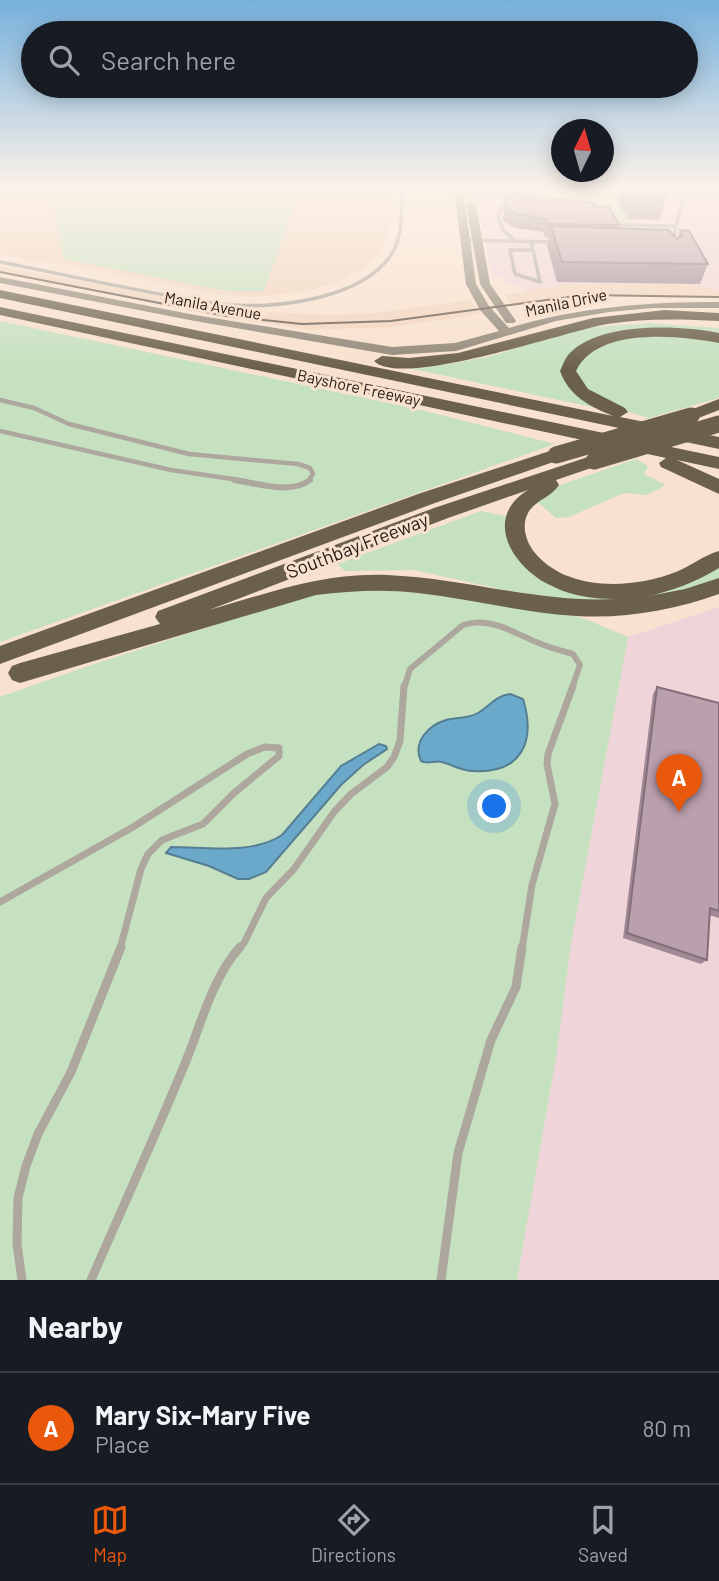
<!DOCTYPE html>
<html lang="en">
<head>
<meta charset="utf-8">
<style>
	:root { --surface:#171b24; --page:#242831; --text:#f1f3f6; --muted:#9ea1a6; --line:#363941; --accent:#ea580c }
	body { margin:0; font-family:Barlow,sans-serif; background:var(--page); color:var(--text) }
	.compass { position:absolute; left:551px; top:119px; width:63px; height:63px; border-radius:50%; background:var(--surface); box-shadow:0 4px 18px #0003; rotate:5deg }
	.you { position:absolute; left:495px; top:807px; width:24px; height:24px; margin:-18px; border:5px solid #fff; border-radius:50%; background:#1a73e8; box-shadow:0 0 0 10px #1a73e833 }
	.badge { display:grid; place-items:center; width:46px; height:46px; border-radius:50%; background:var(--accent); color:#fff; font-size:23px; font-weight:700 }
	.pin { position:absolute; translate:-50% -58px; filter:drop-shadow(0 2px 4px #0008) }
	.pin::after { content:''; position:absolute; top:37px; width:24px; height:21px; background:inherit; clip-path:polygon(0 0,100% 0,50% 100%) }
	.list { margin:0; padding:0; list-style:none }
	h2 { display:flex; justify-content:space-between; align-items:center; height:91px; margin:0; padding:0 28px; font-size:30px }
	h2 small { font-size:23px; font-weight:400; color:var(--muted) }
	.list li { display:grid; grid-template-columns:46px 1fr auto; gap:21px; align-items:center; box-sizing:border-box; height:112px; padding:0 28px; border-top:2px solid var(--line) }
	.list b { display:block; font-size:26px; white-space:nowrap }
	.list p { margin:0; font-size:23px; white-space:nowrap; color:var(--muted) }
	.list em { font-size:23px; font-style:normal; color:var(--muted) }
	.icon { flex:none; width:38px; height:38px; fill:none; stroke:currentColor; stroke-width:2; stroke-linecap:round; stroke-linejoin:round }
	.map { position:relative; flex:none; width:719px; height:1280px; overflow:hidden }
	.search { position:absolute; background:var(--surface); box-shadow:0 4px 18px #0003; left:21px; right:21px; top:21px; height:77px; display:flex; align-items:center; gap:18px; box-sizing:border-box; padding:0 24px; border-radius:38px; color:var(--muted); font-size:26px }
	.sheet { height:203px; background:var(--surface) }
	nav { display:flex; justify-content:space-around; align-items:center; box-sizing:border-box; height:98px; border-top:2px solid var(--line); background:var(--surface); font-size:19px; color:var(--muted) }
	nav a { display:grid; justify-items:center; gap:4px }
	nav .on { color:var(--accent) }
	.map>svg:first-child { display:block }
</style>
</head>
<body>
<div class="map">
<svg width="719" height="1280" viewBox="0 0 719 1280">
	<rect width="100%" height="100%" fill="#f8e1ce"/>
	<!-- commercial -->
	<g fill="#efd4d9">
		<polygon points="475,189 719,189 719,291 698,285 607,284 562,285 527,291 492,274"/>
		<polygon points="719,607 719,1280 517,1280 556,1058 571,944 628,637"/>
	</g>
	<!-- built -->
	<g fill="#f2d5be">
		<polygon points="0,189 393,189 387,239 376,257 362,269 341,281 309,291 254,297 218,294 50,262 29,261 0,253"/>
		<polygon points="0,266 266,316 268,312 327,315 375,313 470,300 480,314 393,327 309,330 203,313 0,273"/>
		<polygon points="607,284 699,285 719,291 719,298 611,296 513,304 505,295 562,285"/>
	</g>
	<!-- green -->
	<g fill="#c5e1c0">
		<polygon points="43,189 300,189 264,291 227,291 63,259 53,202 44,198"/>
		<polygon points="526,189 621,189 618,202 631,223 607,223 530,197"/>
		<polygon points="0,321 417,409 555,444 0,642"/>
		<polygon points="649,323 719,328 719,337 646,329 568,356 597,408 389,364 449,364 491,356 581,328"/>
		<path d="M 647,334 L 719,341 L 719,398 L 649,418 L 625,411 L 584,391 L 574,365 C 585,345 626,338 647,334 Z"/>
		<polygon points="636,459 648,466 644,474 666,485 647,495 624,493 569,517 556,518 535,500 557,486"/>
		<path d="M 481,511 L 506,516 C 507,566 541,582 584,594 L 719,567 L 719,578 L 691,591 L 614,603 L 540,598 L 414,570 L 345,571 L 337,564 Z"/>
		<polygon points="379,588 540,608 580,617 628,637 571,944 556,1058 517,1280 0,1280 0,697 88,666 289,601 319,594"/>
	</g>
	<!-- water -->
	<g fill="#6ba9ca" stroke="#557e93" stroke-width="2">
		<path d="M 510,694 L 523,699 C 536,741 522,774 473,771 C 462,771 453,765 442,762 C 433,760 429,765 421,761 C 412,742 429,725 446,720 C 457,717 468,719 478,713 C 490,706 495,696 510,694 Z"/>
		<path d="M 379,744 L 386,746 L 387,749 L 363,765 L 341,785 L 266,872 L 249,879 L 238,879 L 209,866 L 166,853 L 171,847 C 207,847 251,855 282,835 L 341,766 Z"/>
	</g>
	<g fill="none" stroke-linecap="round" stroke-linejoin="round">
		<!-- lane-far4 -->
		<g stroke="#ada79d" stroke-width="3.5">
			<polygon points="503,190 514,191 519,195 510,199 498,196 498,192"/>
			<polyline points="469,194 497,195"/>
			<polyline points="506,199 498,217 503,230 515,241"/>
			<polyline points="624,235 620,225 674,226"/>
			<polyline points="464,240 553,242"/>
			<polyline points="673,240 680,208 690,189"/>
			<polyline points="531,242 533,250"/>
			<polygon points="510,250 533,250 540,282 515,274"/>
			<path d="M 0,262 C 73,276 147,294 221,304 C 272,310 364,300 393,252 C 403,234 401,209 403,189"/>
		</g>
		<!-- lane-far3 -->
		<g stroke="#ada79d" stroke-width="4.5">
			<polyline points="0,400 34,408 69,424 189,454 298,464 310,468 313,474 308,481"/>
			<polyline points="0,431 171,470 246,481"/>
		</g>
		<!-- lane-far2 -->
		<g stroke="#ada79d" stroke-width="6">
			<path d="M 234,480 C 256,483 291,495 310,480"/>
			<path d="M 404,688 L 410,669 L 463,625 C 492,616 515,634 541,644 C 551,648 562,651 573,654 L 580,665 L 572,688"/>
		</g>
		<!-- lane-far1 -->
		<g stroke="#ada79d" stroke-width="7">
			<polyline points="0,902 133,827 247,754 265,747 279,748 279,756 234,793 203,824 162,840 148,854 141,869 120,949"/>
			<polyline points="238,949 244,943 266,898 294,869 334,812 351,794 387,767 394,757 400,741 404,686"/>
			<polyline points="522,949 532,885 555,804 547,764 548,754 573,686"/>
		</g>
		<!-- lane -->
		<g stroke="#ada79d" stroke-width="9">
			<polyline points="22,1280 17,1244 18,1198 26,1166 38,1134 71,1072 121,947"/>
			<path d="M 91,1280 C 121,1211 152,1143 181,1073 C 199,1033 210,980 240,947"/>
			<polyline points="441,1280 458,1153 491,1040 516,987 522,947"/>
		</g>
		<!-- secondary -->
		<g fill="#918879" fill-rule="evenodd">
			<path d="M 454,189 L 463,189 L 476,284 L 489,306 L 509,328 C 579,307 646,302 719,302 L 719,308 L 652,308 L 609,312 L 556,321 L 456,351 L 392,355 L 195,321 L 0,283 L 0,277 L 195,315 L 392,347 L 455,343 L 499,331 L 480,310 L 466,284 Z"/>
			<polygon points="471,201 476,204 490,284 516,321 514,323 506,323 480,284 466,204"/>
		</g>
		<!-- highway -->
		<g fill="#6b604a" fill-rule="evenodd">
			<path d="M 0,290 L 613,416 C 589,406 569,396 560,371 C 563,365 565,357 571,352 C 603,322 678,325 719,333 L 719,343 C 679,335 596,327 576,371 L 588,389 L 625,408 L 628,412 L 620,417 L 719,437 L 719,449 L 0,298 Z"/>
			<polygon points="0,307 719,457 719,469 677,460 719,479 719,494 661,467 659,463 666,458 0,315"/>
			<path d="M 665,310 L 719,313 L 719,321 C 682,319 644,318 607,324 C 567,331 401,389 374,361 L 382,356 L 409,358 L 458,353 L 593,318 Z"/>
			<polygon points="719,399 719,410 691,421 682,416 685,412"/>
			<polygon points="556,449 562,451 565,455 562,459 435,503 0,664 0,646 421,493"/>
			<path d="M 594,455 L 600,457 L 603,461 L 600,465 L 556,480 L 559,485 C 552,497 535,500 528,513 C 521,526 526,542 535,553 C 568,592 632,589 676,572 C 691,566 704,555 719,551 L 719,568 C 696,582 670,592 644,597 L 685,589 L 719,578 L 719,594 C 674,610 625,619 577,616 C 523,613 471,599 418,593 C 383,589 350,591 316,595 L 20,683 L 12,680 L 8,673 L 12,666 L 20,663 L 160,624 L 155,617 L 158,611 L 434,508 ZM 528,490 C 481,519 514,569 552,586 C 571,596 594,599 615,599 C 538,603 463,578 387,575 C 325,572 268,593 209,610 L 448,518 Z"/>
		</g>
		<!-- tram -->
		<polyline stroke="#67594f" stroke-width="2" points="0,272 226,316 302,324 391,321 584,295 719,297"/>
		<!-- highway-bridge -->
		<g stroke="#6b604a" stroke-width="17">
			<polyline points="556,455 691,416"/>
			<polyline points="594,461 719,424"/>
		</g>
	</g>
	<!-- wall -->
	<g fill="#a08994">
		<polygon points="619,189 668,189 660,220 628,219 618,202"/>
		<polygon points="505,205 593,206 619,225 618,229 677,239 680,230 708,264 700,284 557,282 547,246 549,237 545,237 543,232 516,228 505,222 503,219"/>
		<polygon points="657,687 719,703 719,918 709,915 707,960 701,964 623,938 653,694"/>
	</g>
	<!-- building -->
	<g fill="#ba9fac" stroke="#826f78" stroke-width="2">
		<polygon points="627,189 668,189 665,200 633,200"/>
		<polygon points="511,193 594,203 592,206 609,207 619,225 547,224 546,219 518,214 507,209 505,205"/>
		<polygon points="551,226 669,230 677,239 682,236 680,230 689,231 708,264 562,262"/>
		<polygon points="657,687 719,703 719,911 710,908 707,960 627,933"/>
	</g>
	<!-- sky -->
	<linearGradient id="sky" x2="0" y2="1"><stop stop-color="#76b0dc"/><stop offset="0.51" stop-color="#fcf2e9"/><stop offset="1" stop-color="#fcf2e9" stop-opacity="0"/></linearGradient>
	<rect width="719" height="369" fill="url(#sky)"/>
	<g text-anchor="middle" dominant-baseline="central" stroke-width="6" stroke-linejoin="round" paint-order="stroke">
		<!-- far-street labels -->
		<g font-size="16" fill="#231a14" stroke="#f8e1ce">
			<text transform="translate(566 302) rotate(-12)">Manila Drive</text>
			<text transform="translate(213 305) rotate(10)">Manila Avenue</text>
			<text transform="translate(359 387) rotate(12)">Bayshore Freeway</text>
		</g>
		<!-- street labels -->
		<g font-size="19" fill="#231a14" stroke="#f8e1ce">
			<text transform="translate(357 545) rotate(-21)">Southbay Freeway</text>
		</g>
	</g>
</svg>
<svg class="compass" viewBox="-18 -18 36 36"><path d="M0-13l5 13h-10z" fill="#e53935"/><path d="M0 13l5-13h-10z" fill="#9ea1a6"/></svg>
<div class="you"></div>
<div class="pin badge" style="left:679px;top:812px">A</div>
<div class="search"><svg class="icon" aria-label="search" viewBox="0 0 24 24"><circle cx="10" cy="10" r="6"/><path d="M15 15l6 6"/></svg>Search here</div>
</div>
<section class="sheet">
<h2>Nearby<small></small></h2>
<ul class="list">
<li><span class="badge">A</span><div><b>Mary Six-Mary Five</b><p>Place</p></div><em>80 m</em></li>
</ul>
</section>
<nav>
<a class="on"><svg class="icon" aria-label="map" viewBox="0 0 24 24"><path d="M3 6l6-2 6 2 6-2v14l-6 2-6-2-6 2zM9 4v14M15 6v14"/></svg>Map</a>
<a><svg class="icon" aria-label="directions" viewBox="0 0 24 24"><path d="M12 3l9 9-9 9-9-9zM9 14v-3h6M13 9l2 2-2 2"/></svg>Directions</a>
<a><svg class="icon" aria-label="saved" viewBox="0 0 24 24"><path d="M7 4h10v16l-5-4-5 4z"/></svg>Saved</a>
</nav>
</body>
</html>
